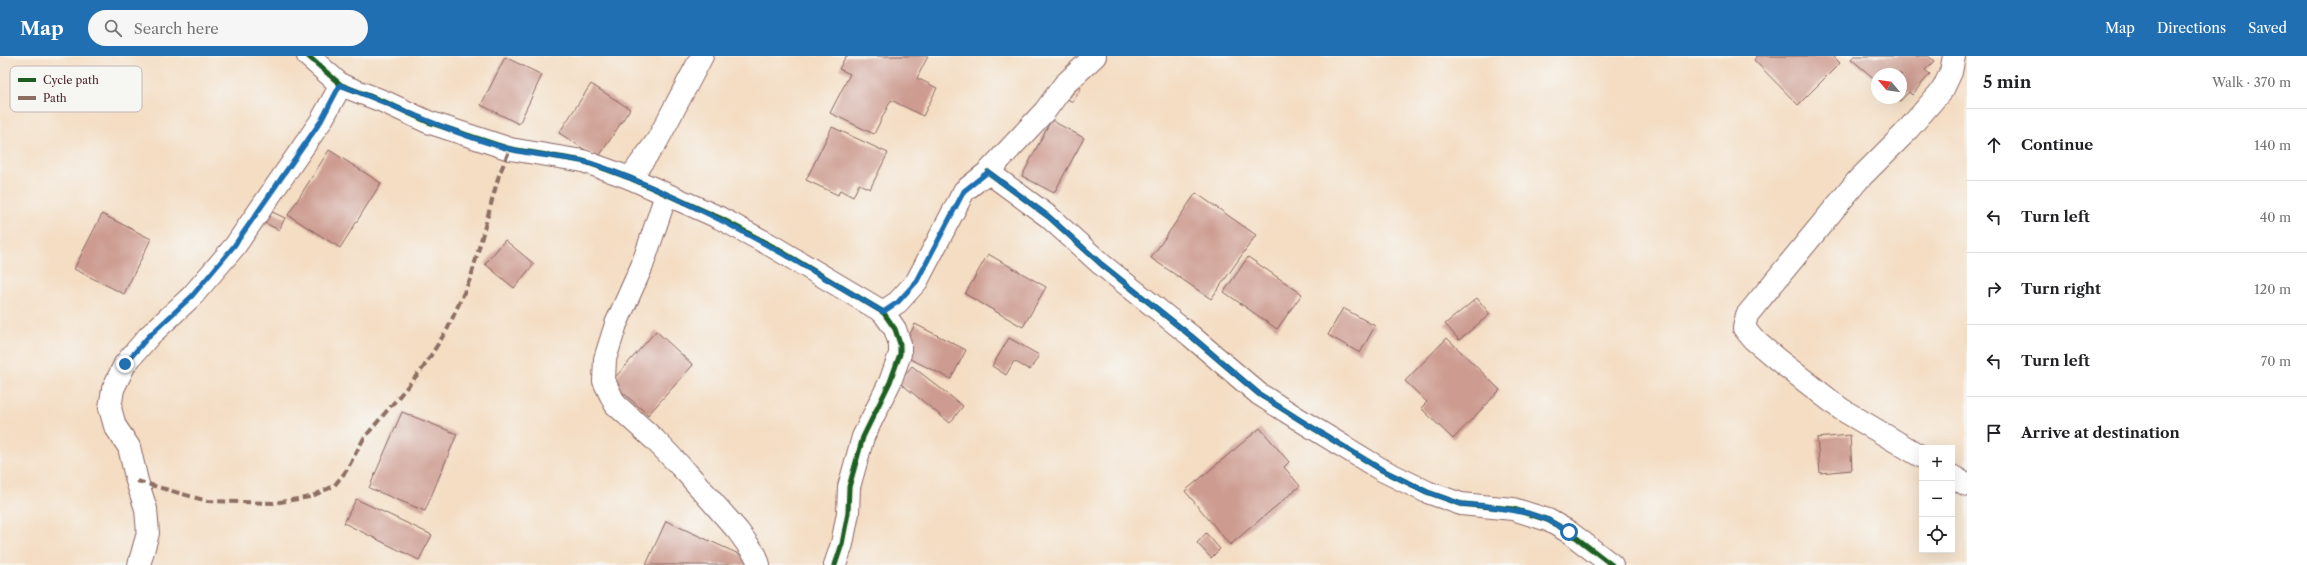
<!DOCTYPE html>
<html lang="en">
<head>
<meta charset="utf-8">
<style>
	:root { --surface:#fff; --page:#f6f6f6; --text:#202124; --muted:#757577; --line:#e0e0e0; --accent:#1f6fb2 }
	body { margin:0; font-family:"Libre Caslon Text",serif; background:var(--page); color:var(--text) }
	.controls { position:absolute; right:12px; bottom:12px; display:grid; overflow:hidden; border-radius:0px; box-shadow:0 4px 16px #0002 }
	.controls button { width:36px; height:36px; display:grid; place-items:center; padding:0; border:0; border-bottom:1px solid var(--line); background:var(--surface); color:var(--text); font:20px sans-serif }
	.compass { position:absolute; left:1871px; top:12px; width:36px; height:36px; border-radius:50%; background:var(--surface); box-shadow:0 4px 16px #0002; rotate:299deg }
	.stop { position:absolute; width:12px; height:12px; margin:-9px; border:3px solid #1f6fb2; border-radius:50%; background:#fff }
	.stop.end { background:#1f6fb2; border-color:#fff; box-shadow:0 1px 4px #0008 }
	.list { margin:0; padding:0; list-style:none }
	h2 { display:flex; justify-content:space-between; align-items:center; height:52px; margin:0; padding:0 16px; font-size:17px }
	h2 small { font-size:13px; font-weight:400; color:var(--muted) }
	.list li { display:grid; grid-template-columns:26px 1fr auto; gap:12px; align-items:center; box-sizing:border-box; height:72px; padding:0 16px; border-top:1px solid var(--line) }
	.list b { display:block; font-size:15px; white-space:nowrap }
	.list em { font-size:13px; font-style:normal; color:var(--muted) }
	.icon { flex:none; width:22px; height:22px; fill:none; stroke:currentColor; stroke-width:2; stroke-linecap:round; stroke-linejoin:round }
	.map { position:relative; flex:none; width:1967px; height:509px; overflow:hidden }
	header { display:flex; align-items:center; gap:24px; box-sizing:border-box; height:56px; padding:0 20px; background:var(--accent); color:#fff }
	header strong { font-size:19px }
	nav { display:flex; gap:22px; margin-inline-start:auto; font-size:14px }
	.search { width:280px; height:36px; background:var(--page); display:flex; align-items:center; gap:10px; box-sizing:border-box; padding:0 14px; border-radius:22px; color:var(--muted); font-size:15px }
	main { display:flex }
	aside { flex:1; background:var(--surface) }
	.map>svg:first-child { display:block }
</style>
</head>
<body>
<header>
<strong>Map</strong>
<div class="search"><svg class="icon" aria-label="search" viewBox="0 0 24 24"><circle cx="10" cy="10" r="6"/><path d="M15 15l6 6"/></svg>Search here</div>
<nav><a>Map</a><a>Directions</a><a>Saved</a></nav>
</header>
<main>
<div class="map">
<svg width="1967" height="509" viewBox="0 0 1967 509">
	<rect width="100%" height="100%" fill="#f6f6f2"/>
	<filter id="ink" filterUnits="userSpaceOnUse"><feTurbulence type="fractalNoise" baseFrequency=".025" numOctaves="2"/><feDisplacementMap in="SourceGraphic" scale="8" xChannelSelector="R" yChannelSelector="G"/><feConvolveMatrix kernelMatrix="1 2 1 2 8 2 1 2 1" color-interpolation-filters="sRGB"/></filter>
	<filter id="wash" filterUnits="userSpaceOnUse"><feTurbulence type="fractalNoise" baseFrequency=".012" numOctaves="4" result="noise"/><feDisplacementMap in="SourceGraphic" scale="16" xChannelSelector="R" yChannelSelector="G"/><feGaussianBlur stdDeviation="0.9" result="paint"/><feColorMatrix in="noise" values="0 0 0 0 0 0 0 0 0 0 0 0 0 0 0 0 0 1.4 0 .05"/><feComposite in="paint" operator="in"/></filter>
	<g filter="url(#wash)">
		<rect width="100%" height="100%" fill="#f4ddc3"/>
		<g id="blocks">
			<!-- building -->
			<g fill="#cd9b90">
				<polygon points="846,0 928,0 917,22 937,32 923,60 891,44 874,78 830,57 850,18 839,13"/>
				<polygon points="1757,0 1833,0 1840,7 1798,49 1754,4"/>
				<polygon points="1854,0 1928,0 1934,5 1925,14 1930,18 1912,39 1909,36 1900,45 1897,42 1901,42 1901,18 1877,18 1877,25 1851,3"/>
				<polygon points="505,1 542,19 519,68 481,49"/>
				<polygon points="1073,27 1081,32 1073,46 1065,42"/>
				<polygon points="591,28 630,53 598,102 559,77"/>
				<polygon points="1051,64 1084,82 1054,137 1022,120"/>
				<polygon points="832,71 888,97 870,133 859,128 853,141 840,134 838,139 806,124"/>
				<polygon points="329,94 381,127 340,192 288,159"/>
				<polygon points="1196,137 1256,179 1211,243 1151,202"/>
				<polygon points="268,154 285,162 279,174 261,165"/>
				<polygon points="102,158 151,183 124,238 74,213"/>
				<polygon points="505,184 534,208 514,232 485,208"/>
				<polygon points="988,198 1046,231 1023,271 965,238"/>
				<polygon points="1248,201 1302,238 1277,273 1224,236"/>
				<polygon points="1477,242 1490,258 1459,284 1445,268"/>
				<polygon points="1343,252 1375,270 1360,297 1328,279"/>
				<polygon points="915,268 966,294 951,323 900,298"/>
				<polygon points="656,275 693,309 648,359 611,326"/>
				<polygon points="1009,282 1039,299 1030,314 1014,305 1006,319 992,310"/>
				<polygon points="1447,282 1500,334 1453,383 1421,352 1427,346 1405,325"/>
				<polygon points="912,310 963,350 950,367 899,326"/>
				<polygon points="402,356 457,378 425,455 369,432"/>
				<polygon points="1260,372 1289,406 1284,411 1300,430 1230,489 1185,435"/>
				<polygon points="1850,379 1852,414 1820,417 1817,382"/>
				<polygon points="356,443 432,479 419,504 344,467"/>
				<polygon points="666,465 752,504 750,509 646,509"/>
				<polygon points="1206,477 1220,493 1211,502 1197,487"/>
			</g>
		</g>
	</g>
	<g filter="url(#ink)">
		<use href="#blocks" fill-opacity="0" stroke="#866260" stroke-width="1"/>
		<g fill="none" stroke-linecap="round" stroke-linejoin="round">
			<!-- street casing -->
			<g stroke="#866260" stroke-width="24">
				<g id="street">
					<polyline points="308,0 341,29 385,46 428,66 510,93 583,105 630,122 720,162 772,190 883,256 895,273 900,288 900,298 890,326 863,381 849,431 848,457 842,488 835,509"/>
					<polyline points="988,116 1049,161 1101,208 1191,280 1259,338 1300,364 1382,414 1427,436 1461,448 1513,453 1548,464 1569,476 1612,509"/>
					<polyline points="630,122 657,85 702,0"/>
					<polyline points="666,139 642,210 616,268 605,303 604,325 615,348 655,384 687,417 738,475 756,500 759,509"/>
					<polyline points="883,256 898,246 917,225 964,135 988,116 1045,55 1064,29 1095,0"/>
					<polyline points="1922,401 1841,353 1778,304 1753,283 1744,272 1747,259 1858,124 1904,78 1943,33 1951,16 1954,0"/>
					<polyline points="1952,420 1967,429"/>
					<polyline points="139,509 148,477 146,453 137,425 129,391 115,370 110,352 113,333 125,308 149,280 192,240 235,190 321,65 341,29"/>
				</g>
			</g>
			<!-- street -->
			<use href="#street" stroke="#fff" stroke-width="22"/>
			<!-- quiet -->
			<polyline stroke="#8d6e63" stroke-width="4" stroke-dasharray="8 4" stroke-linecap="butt" points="137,425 207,445 274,447 310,441 334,430 346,415 364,382 423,312 448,272 471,221 499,119 510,93"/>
			<!-- cycleway casing -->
			<g stroke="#f6f6f2" stroke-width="8">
				<g id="cycleway">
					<polyline points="308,0 341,29 385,46 428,66 510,93 583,105 630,122 720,162 772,190 883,256 895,273 900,288 900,298 890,326 863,381 849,431 848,457 842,488 835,509"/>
					<polyline points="988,116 1049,161 1101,208 1191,280 1259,338 1300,364 1382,414 1427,436 1461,448 1513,453 1548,464 1569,476 1612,509"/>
				</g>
			</g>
			<!-- cycleway -->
			<use href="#cycleway" stroke="#1b5e20" stroke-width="5"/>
		</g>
	</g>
	<g fill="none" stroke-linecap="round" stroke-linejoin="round" filter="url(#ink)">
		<!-- route -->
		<path stroke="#1f6fb2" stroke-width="5" d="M 125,308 L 149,280 L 192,240 L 234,190 L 321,65 L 340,29 C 397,50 451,78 510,93 C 533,99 558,100 581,105 C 597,108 614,116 630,122 C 719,159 800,207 883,256 L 898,246 L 917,225 L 964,135 L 988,116 L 1049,161 L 1101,208 L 1191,280 L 1259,338 L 1300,364 L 1382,414 L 1427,436 L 1461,448 L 1487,450 L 1528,457 L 1548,464 L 1569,476"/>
	</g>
	<!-- legend -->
	<rect x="10" y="10" width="132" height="46" rx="6" fill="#f6f6f2" stroke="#c2b6b6" stroke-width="1"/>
	<rect x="18" y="22" width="18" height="4" fill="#1b5e20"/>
	<rect x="18" y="40" width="18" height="4" fill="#8d6e63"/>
	<g font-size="11" fill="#4a1f2b">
		<text x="43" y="28">Cycle path</text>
		<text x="43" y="46">Path</text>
	</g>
</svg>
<div class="controls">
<button>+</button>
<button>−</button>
<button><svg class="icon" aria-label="locate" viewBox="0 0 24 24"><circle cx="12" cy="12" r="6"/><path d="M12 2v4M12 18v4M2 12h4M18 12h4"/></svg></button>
</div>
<svg class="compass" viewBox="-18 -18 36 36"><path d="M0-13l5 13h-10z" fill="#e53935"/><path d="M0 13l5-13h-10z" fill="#757577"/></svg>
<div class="stop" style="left:1569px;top:476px"></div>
<div class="stop end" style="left:125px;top:308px"></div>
</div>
<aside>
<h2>5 min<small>Walk · 370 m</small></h2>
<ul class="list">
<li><svg class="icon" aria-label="ahead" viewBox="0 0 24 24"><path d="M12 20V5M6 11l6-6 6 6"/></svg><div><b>Continue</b></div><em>140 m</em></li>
<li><svg class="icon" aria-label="left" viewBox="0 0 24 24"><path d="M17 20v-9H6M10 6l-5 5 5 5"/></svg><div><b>Turn left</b></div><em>40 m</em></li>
<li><svg class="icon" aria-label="right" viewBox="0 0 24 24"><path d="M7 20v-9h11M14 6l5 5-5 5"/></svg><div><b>Turn right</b></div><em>120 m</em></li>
<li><svg class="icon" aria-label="left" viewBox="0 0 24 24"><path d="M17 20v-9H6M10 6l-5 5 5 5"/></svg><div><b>Turn left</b></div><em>70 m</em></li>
<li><svg class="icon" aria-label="arrive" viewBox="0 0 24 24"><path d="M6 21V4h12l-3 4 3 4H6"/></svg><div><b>Arrive at destination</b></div></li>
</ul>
</aside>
</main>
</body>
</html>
